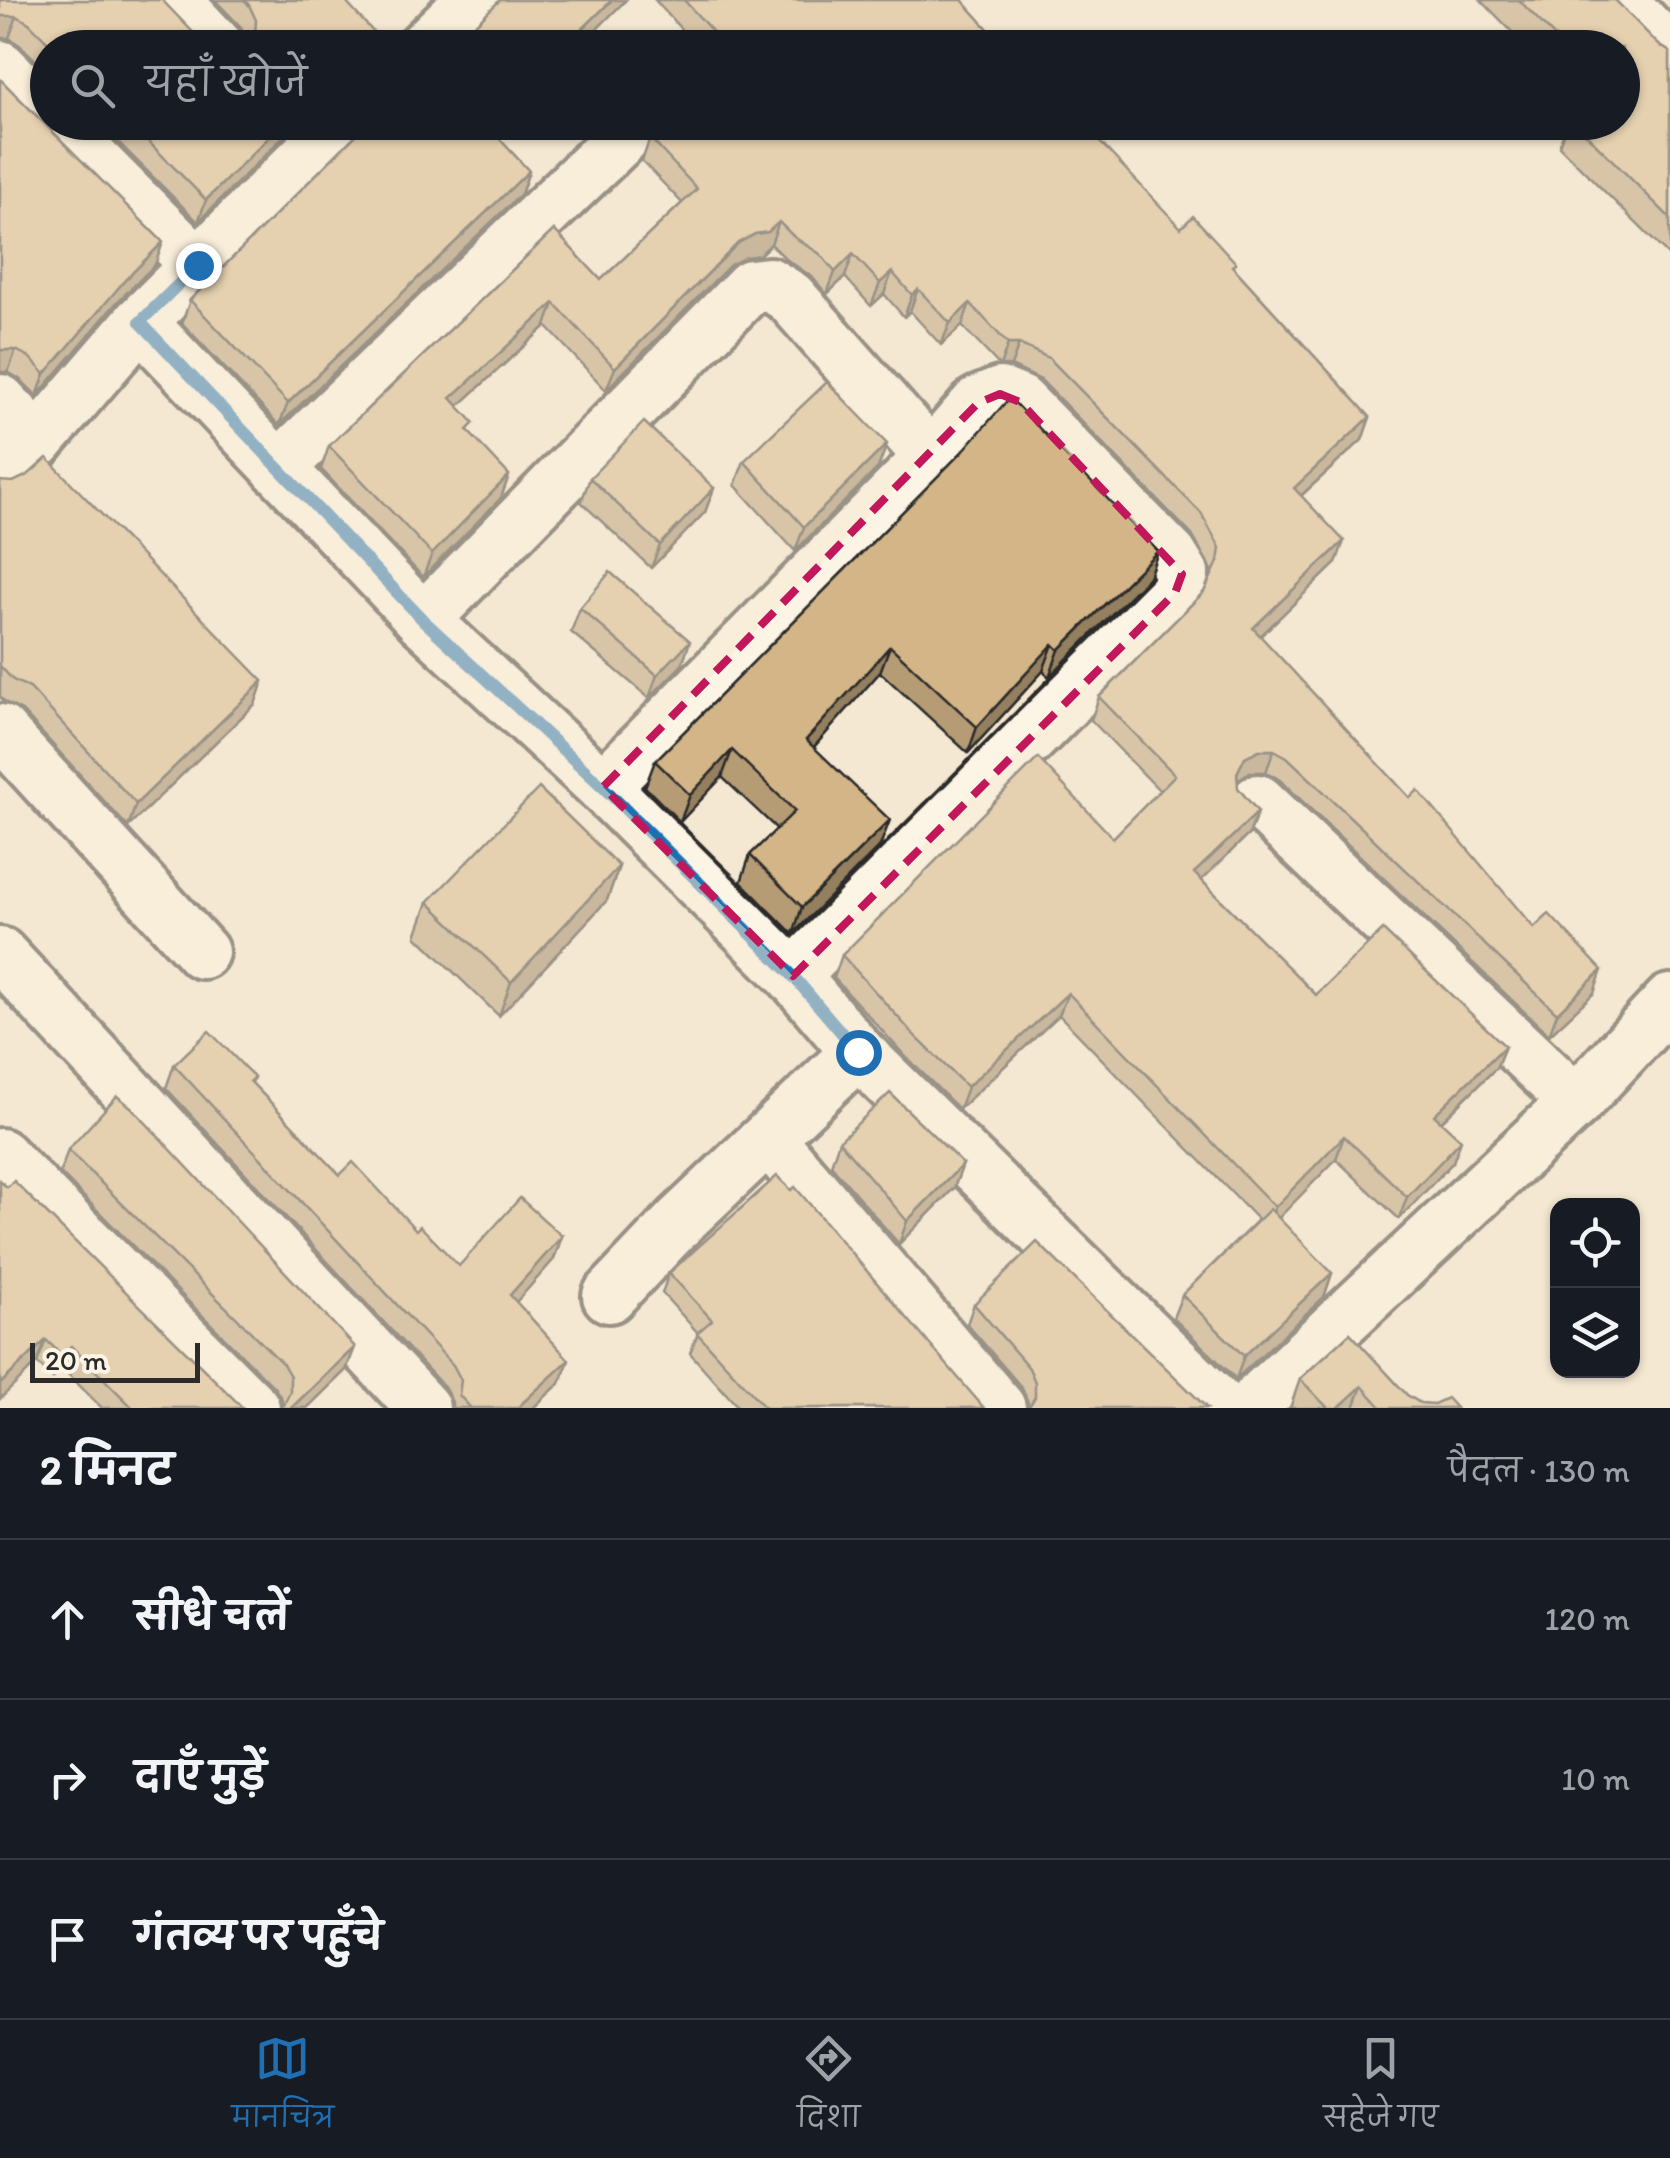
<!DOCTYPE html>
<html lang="hi">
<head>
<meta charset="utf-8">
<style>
	:root { --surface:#171b24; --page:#242831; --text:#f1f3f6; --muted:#9ea1a6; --line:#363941; --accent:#1f6fb2 }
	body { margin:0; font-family:Itim,"Playpen Sans Deva",sans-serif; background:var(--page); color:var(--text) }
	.controls { position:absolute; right:30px; bottom:30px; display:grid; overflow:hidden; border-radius:20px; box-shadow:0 2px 8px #0004 }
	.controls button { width:90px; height:90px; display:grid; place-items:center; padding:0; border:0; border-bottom:2px solid var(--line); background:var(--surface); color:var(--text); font:50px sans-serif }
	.scale { position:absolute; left:30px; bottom:25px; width:170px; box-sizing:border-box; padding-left:10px; border:5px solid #2b2b2b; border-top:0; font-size:28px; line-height:35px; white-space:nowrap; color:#2b2b2b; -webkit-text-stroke:8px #fcf5e5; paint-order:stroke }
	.stop { position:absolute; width:30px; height:30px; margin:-22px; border:8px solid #1f6fb2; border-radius:50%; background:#fff }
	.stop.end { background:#1f6fb2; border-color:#fff; box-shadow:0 2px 10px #0008 }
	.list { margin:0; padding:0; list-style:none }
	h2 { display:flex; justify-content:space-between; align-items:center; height:130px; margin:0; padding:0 40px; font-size:42px }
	h2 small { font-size:32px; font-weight:400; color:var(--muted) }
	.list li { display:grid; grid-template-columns:65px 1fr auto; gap:30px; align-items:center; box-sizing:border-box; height:160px; padding:0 40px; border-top:2px solid var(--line) }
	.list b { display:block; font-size:38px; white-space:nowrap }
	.list em { font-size:32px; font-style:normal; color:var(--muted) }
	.icon { flex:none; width:55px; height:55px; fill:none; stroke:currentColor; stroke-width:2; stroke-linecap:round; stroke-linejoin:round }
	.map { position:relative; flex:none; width:1670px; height:1408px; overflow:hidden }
	.search { position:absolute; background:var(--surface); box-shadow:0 2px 8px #0004; left:30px; right:30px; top:30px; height:110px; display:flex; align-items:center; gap:25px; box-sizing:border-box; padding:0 35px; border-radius:55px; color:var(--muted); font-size:38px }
	.sheet { height:610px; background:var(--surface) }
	nav { display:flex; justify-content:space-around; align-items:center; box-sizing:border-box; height:140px; border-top:2px solid var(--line); background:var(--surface); font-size:28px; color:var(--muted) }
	nav a { display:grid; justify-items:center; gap:5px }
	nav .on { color:var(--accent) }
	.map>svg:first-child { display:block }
</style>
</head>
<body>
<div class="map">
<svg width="1670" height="1408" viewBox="0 0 1670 1408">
	<rect width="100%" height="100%" fill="#f4e8d2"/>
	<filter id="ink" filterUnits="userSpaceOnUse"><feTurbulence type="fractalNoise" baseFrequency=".01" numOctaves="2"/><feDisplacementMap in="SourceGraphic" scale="20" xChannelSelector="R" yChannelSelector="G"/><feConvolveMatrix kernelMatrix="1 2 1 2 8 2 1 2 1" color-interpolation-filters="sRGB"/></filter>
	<g filter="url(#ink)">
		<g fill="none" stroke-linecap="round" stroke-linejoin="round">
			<!-- street casing -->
			<g stroke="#2b2b2b" stroke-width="60">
				<g id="street">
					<polyline points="174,0 219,48"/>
					<polyline points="1620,1 1670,52"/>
					<polyline points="423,48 472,0"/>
					<polyline points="0,67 48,115"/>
					<polyline points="55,122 198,265"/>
					<polyline points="140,322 423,620 603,787 793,976 858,1052 1222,1408"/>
					<polyline points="0,401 38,441"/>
					<polyline points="278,468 639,122"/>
					<polyline points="0,475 38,441 140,322 341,122"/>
					<polyline points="423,620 751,286 769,284 790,297 931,457"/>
					<polyline points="0,731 202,952"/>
					<polyline points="603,787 931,457 978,403 1000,394 1020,402 1171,556 1182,574 1175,593 793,976"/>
					<polyline points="1258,801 1576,1102"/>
					<polyline points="0,954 423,1408"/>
					<polyline points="768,1138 999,1408"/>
					<polyline points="0,1155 253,1408"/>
					<polyline points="609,1296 681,1220 858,1052"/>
					<polyline points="1249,1408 1576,1102 1670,1001"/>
				</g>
			</g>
			<!-- street -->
			<use href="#street" stroke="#fcf5e5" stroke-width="52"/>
		</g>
		<!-- wall -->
		<g fill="#b59c74" stroke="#2b2b2b" stroke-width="2.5">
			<polygon points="0,0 208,48 48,48 48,72 21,46 9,38 0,38"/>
			<polygon points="215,0 344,0 248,46 248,42 241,27"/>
			<polygon points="655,0 962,0 1005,48 698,48"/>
			<polygon points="1481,0 1615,0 1659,45 1670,52 1670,257 1559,146 1567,122 1622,122 1622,48 1528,48"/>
			<polygon points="0,79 155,265 117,302 37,396 21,380 8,372 0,372"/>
			<polygon points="98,122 298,122 198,222"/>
			<polygon points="369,122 501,122 492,131 529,171 521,194 279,425 182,323 190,300"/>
			<polygon points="650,138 1181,228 1234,268 1370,417 1362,440 1301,496 1336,563 1260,636 1410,798 1534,928 1594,993 1549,1035 1279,779 1266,772 1250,772 1237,780 1238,788 1258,812 1249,834 1201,880 1316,995 1505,1046 1496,1068 1441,1122 1453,1162 1399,1219 1336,1159 1278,1218 1332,1273 1324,1297 1236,1379 1173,1318 1182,1295 1258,1220 1059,1015 959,1109 907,1058 834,978 842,955 1113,838 1160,791 1091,720 1099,697 1204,592 1211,578 1212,570 1192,535 1041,380 1011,366 1000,366 962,326 941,345 910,311 904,317 884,294 871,306 845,277 827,294 812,277 786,259 771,244 759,255 746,257 730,265 606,390 546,326 458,406 470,434 509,475 501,498 423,577 321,469 329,446 554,230 601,280 682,203 642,161"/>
			<polygon points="962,452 1158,551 1149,577 1049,677 1043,671 968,753 880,672 814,747 880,846 793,934 741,882 750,855 777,829 722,777 680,822 645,787 655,761"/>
			<polygon points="744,461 878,468 795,551 735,485"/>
			<polygon points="590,478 714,488 705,512 651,568 581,502"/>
			<polygon points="0,481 263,681 255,704 128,827 22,711 5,702 0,697"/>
			<polygon points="580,608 682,665 649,698 571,632"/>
			<polygon points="619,866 607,900 499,1016 416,936 428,902"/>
			<polygon points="174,1065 254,1077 252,1083 340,1175 416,1230 459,1266 562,1236 554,1259 516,1302 569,1360 560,1383 533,1408 452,1408 452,1402 445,1388 166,1088"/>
			<polygon points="839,1141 963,1164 954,1188 899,1244 831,1165"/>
			<polygon points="68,1150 355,1347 346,1370 307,1408 279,1408 282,1406 282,1399 274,1387 60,1173"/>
			<polygon points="0,1181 240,1406 243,1408 102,1408 63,1369 53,1378 37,1363"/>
			<polygon points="669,1273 984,1408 739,1408 690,1353 698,1333 662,1293"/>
			<polygon points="974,1304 1207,1408 1028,1408 1028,1402 1022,1388 967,1324"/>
			<polygon points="1350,1333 1407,1395 1420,1403 1456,1408 1290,1408 1300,1379"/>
		</g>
		<!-- shaded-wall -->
		<g fill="#947f5e" stroke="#2b2b2b" stroke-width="2.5">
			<polygon points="612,0 626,0 578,48 563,48"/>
			<polygon points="1,15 17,16 9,38 0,38 0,16"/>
			<polygon points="284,122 298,122 198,222 206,200"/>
			<polygon points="486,122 501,122 477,146"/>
			<polygon points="529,171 521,194 279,425 288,403"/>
			<polygon points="779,222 771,244 759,255 746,257 730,265 606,390 615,368 738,243"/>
			<polygon points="163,242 155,265 117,302 37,396 45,374 125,280"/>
			<polygon points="853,254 845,277 827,294 835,272"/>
			<polygon points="892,272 884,294 871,306 880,283"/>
			<polygon points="918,289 910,311 904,317 912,295"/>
			<polygon points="554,303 546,326 443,420 451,398"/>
			<polygon points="970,303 962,326 941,345 950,323"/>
			<polygon points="1008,344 1019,344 1011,366 1000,366"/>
			<polygon points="0,350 16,350 8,372 0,372"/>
			<polygon points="1370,417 1362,440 1285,510 1294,488"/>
			<polygon points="887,444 878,468 795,551 804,527"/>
			<polygon points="509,475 501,498 423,577 432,554"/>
			<polygon points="714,488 705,512 651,568 660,545"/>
			<polygon points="1344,541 1336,563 1245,651 1253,628"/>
			<polygon points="1158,551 1149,577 1049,677 1059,650"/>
			<polygon points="690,641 682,665 649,698 657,675"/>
			<polygon points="1053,644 1043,671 968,753 977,727"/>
			<polygon points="890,646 880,672 797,766 806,740"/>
			<polygon points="263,681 255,704 128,827 136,804"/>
			<polygon points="732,750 722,777 680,822 690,795"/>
			<polygon points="1259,750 1274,750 1266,772 1250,772 1237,780 1237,773 1245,757"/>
			<polygon points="1258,812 1249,834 1186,895 1194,873"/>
			<polygon points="890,820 880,846 793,934 802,907"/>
			<polygon points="619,866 607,900 499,1016 511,982"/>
			<polygon points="1602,970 1594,993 1549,1035 1557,1013"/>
			<polygon points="1068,993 1059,1015 959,1109 967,1087"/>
			<polygon points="1505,1046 1496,1068 1425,1137 1434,1115"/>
			<polygon points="1344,1136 1336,1159 1267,1230 1275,1207"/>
			<polygon points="1461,1140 1453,1162 1399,1219 1407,1197"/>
			<polygon points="963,1164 954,1188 899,1244 907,1221"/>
			<polygon points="562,1236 554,1259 502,1318 510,1295"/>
			<polygon points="1332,1273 1324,1297 1236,1379 1244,1356"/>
			<polygon points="46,1340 37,1363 0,1399 0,1384"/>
			<polygon points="71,1346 63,1369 53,1378 62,1355"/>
			<polygon points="355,1347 346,1370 307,1408 291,1408"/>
			<polygon points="569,1360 560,1383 533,1408 517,1408"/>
			<polygon points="1362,1386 1354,1408 1338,1408"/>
		</g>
		<!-- building -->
		<g fill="#d3b587" stroke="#2b2b2b" stroke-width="2.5">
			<polygon points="0,0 162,0 208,48 54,48 29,23 17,16 0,16"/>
			<polygon points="244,0 344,0 388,48 247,48 255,35 256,20 249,5"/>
			<polygon points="500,0 612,0 563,48 451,48"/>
			<polygon points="684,0 962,0 1005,48 713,48 720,40"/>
			<polygon points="1519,0 1615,0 1659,45 1670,52 1670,218 1574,122 1622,122 1622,48 1566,48"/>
			<polygon points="0,79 163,242 125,280 45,374 29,357 16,350 0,350"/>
			<polygon points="129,122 284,122 206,200"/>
			<polygon points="369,122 486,122 485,123 529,171 288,403 190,300"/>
			<polygon points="664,122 1081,122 1181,228 1193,216 1236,263 1232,266 1370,417 1294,488 1344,541 1253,628 1410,798 1418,790 1534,928 1549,914 1602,970 1557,1013 1287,757 1274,750 1259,750 1245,757 1237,773 1238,788 1258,812 1194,873 1316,995 1383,930 1505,1046 1434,1115 1461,1140 1407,1197 1344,1136 1275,1207 1068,993 967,1087 915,1036 842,955 1038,758 1113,838 1175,775 1099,697 1204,592 1218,562 1220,548 1201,513 1049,358 1019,344 1008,344 970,303 950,323 918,289 912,295 892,272 880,283 853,254 835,272 820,254 794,237 779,222 768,232 755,234 738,243 615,368 554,303 451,398 474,423 467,430 509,475 432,554 329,446 554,230 601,280 697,189 650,138"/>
			<polygon points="827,382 887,444 804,527 744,461"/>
			<polygon points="1013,401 1158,551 1059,650 1053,644 977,727 890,646 806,740 890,820 802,907 750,855 795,811 732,750 690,795 655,761 962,452 1006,402"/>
			<polygon points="644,422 714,488 660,545 590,478"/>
			<polygon points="47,458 263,681 136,804 30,688 13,680 0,666 0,481 13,482 28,475"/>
			<polygon points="610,572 690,641 657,675 580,608"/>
			<polygon points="539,788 619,866 511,982 428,902"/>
			<polygon points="209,1031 254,1077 250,1081 340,1175 353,1162 416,1230 420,1226 459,1266 520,1198 562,1236 510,1295 569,1360 517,1408 471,1408 459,1395 461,1380 453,1365 174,1065"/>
			<polygon points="890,1093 963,1164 907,1221 839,1141"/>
			<polygon points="117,1096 131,1107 355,1347 291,1408 279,1408 283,1406 290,1392 290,1376 283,1364 68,1150"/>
			<polygon points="777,1176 791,1190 795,1187 984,1408 765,1408 697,1333 712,1320 669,1273"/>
			<polygon points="0,1181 7,1187 14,1181 243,1408 133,1408 71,1346 62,1355 46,1340 0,1384"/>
			<polygon points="1270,1209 1332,1273 1244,1356 1182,1295"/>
			<polygon points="1037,1242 1207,1408 1028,1408 1035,1397 1035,1382 1029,1368 974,1304"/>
			<polygon points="1350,1333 1407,1395 1420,1403 1434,1404 1447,1398 1456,1408 1382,1408 1362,1386 1338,1408 1328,1408 1300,1379"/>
		</g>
	</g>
	<g fill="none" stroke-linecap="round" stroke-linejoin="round" filter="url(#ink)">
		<!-- route -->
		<polyline stroke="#1f6fb2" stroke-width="12" points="198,265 140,322 423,620 603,787 793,976 858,1052"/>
	</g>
	<!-- marked area -->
	<path d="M0 0H1670V1408H0ZM 1000,394 L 1020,402 L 1182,574 L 1175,593 L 793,976 L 603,787 L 978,403 Z" fill="#f4e8d2" fill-opacity=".55" fill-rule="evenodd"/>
	<path fill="none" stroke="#c2185b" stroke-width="8" stroke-dasharray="20 12" stroke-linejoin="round" d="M 1000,394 L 1020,402 L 1182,574 L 1175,593 L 793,976 L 603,787 L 978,403 Z"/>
</svg>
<div class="controls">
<button><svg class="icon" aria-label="locate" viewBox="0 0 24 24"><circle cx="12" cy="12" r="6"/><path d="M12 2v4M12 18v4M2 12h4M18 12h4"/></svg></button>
<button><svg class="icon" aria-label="layers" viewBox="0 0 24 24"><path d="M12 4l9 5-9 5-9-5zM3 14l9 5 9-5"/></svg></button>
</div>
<div class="scale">20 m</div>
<div class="stop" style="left:858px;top:1052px"></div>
<div class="stop end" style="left:198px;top:265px"></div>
<div class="search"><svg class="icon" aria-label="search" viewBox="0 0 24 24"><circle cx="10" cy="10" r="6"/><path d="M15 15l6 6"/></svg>यहाँ खोजें</div>
</div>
<section class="sheet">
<h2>2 मिनट<small>पैदल · 130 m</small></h2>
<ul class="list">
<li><svg class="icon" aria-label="ahead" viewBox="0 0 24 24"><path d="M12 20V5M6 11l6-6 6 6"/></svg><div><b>सीधे चलें</b></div><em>120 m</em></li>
<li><svg class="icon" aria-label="right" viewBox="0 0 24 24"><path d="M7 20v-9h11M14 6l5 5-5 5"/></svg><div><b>दाएँ मुड़ें</b></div><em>10 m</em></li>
<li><svg class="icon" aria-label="arrive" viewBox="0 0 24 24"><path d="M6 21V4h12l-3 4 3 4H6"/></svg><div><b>गंतव्य पर पहुँचे</b></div></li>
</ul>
</section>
<nav>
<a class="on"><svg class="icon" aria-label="map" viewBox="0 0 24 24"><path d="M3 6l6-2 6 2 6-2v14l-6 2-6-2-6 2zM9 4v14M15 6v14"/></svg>मानचित्र</a>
<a><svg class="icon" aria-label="directions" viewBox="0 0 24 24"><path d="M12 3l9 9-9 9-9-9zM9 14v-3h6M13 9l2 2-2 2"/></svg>दिशा</a>
<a><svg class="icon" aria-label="saved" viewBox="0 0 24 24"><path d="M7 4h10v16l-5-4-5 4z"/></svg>सहेजे गए</a>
</nav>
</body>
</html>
